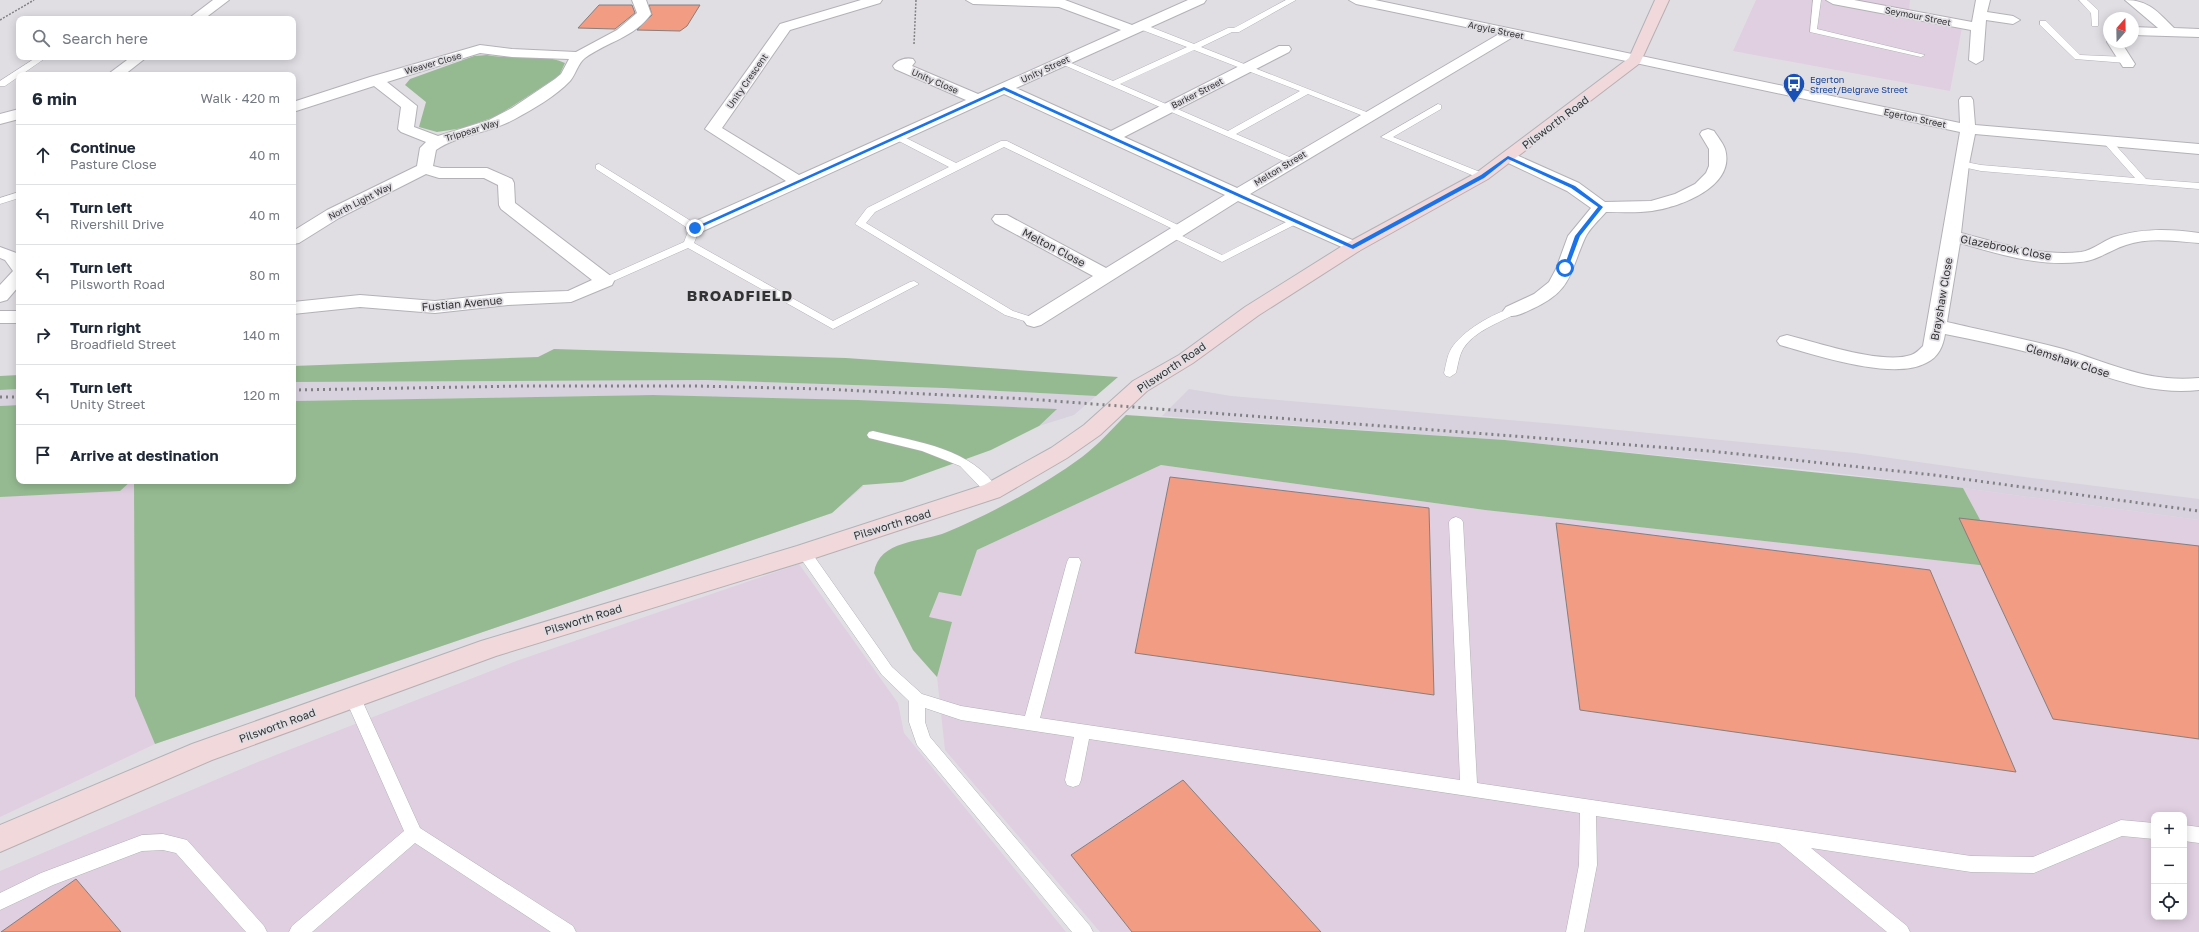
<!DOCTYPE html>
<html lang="en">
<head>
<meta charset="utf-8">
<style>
	:root { --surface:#fff; --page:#f6f6f7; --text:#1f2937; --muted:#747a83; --line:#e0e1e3 }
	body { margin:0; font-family:"Golos Text",sans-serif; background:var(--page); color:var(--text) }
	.controls { position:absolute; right:12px; bottom:12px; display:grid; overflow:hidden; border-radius:8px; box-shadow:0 2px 10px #0003 }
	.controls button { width:36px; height:36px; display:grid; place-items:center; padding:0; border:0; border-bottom:1px solid var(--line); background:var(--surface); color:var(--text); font:20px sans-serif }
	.compass { position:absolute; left:2103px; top:12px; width:36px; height:36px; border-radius:50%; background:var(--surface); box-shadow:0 2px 10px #0003; rotate:20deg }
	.stop { position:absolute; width:12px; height:12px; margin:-9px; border:3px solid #1a73e8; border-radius:50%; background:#fff }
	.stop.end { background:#1a73e8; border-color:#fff; box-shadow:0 1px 4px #0008 }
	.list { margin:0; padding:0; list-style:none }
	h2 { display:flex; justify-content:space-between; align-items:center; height:52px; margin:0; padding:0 16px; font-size:17px }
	h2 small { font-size:13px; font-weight:400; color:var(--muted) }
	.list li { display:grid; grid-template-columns:26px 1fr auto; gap:12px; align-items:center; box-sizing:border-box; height:60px; padding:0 16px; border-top:1px solid var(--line) }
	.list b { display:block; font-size:15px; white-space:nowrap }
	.list p { margin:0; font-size:13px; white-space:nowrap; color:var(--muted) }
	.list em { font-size:13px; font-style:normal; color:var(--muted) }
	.icon { flex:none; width:22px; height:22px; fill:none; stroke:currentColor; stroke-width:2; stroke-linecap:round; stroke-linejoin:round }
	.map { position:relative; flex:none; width:2199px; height:932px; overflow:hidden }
	.search { position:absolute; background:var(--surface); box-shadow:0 2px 10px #0003; left:16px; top:16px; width:280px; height:44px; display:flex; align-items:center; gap:10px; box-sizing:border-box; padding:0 14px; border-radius:8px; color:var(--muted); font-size:15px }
	.panel { position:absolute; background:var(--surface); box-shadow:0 2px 10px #0003; left:16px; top:72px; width:280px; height:412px; border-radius:8px }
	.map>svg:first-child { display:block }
</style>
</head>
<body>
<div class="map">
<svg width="2199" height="932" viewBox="0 0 2199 932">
	<rect width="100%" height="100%" fill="#e0dee3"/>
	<!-- built -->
	<g fill="#d7d2de">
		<polygon points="706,380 944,388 1096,396 1074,415 1039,426 653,395 293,401 293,382"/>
		<polygon points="19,389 19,405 0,406 0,390"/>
		<polygon points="1189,389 1231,396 1567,425 1855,453 2024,477 2199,499 2199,520 1963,488 1818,471 1505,440 1162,416"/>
	</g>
	<!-- industrial -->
	<g fill="#e0cfe1" fill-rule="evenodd">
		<polygon points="1756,0 1910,0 1909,11 1963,22 1950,91 1733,51"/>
		<polygon points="0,464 19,481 707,477 864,486 832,513 155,744 0,817"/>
		<path d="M 1161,465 L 1485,510 L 2006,568 L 1963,488 L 2199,520 L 2199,932 L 1100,932 L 945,750 L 937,677 L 913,650 L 874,573 L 977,550 ZM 2154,815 L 2184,815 L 2184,917 L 2154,917 Z"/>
		<polygon points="799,564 898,703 904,733 1066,932 0,932 0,871 253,764 519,660"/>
	</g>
	<!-- green -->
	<g fill="#95ba91">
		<path d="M 487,55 C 511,60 545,53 565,63 L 559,76 L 497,116 L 463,128 L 437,132 L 419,127 L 426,102 L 405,85 L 410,79 L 474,56 Z"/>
		<polygon points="554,349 846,358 1118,377 1096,396 944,388 706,380 293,382 293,366 538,357"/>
		<polygon points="19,375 19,389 0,390 0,376"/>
		<polygon points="653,395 858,400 1057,409 1039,426 991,450 902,482 863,485 832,513 155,744 135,696 134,481 293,481 293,401"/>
		<polygon points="19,405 19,481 131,481 120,491 0,497 0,406"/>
		<path d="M 1126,415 L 1505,440 L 1963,488 L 2006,568 L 1485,510 L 1161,465 L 977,550 L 961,596 L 939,592 L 929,617 L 952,622 L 937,677 L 913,650 L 874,573 C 879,539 921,543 947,532 C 994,512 1041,487 1082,457 C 1098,445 1112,429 1126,415 Z"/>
	</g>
	<!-- building -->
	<g fill="#f19c83" stroke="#857f7e">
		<polygon points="599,5 632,5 635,13 615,29 578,28"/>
		<polygon points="649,5 700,5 687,26 680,31 637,30 652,15"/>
		<polygon points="1170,477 1429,508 1434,695 1135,653"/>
		<polygon points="1959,518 2199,546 2199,739 2053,719"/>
		<polygon points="1556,523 1930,570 2016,772 1580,710"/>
		<polygon points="1183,780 1321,932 1132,932 1071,855"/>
		<polygon points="76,879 121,932 1,932"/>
	</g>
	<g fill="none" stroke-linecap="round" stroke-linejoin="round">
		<!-- lane casing -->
		<g stroke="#b3b1b6" stroke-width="1">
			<g id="lane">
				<path d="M 1286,0 L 1296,0 L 1239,32 L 1232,32 L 1201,47 L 1374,115 L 1366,117 L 1308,94 L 1236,134 L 1294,159 L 1294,163 L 1288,163 L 1057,62 L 1064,60 L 1113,81 L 1187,47 L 1137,28 L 1137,24 L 1143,24 L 1194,44 L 1228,28 L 1234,28 ZM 1194,50 L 1300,91 L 1228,131 L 1120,84 Z"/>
				<polygon points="1813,0 1821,0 1817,29 1925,55 1921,57 1810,32"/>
				<polygon points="2079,0 2087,0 2098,10 2098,26 2092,26 2091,13"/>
				<polygon points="2040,21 2046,21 2080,55 2126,57 2130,60 2126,63 2075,59 2040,25"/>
				<polygon points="37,57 47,57 5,86 0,86 0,81"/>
				<polygon points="1438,104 1441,105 1441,109 1393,137 1485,174 1485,178 1479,178 1381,137"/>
				<polygon points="898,134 956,163 1001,141 1007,141 1186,229 1185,231 1177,231 1004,147 875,212 866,223 1013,311 1038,319 1040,321 1034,324 1005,315 855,224 867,208 949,167 895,139 893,137"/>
				<polygon points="2108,139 2111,140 2146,179 2199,183 2199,189 1981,171 1958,166 1956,164 1961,161 1981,165 2135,178 2103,142"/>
				<polygon points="599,164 699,226 700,228 694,243 833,321 910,282 914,281 919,284 833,329 688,248 609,283 601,283 600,281 601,279 684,242 689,229 596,169 596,165"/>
				<polygon points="19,192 19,198 0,204 0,198"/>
				<polygon points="1294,218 1298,219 1298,223 1222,262 1167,235 1168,233 1176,233 1222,255"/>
				<path d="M 1513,308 L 1519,311 L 1517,313 C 1499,323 1474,331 1463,349 C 1459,356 1458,365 1456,373 L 1450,377 L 1446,376 L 1444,373 C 1446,365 1447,356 1451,349 C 1462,331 1493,313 1513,308 Z"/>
				<path d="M 873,431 C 917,442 973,448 999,491 L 997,494 L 987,494 L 960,466 L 922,451 L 869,438 L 867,435 L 869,432 Z"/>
				<polygon points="1456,517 1461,519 1463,522 1477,783 1971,856 2033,857 2121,820 2154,823 2154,839 2122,836 2034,873 1971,872 1811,848 1907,926 1910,932 1887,932 1779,843 1596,816 1597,865 1584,932 1566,932 1579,865 1580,813 1089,739 1081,780 1079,785 1073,787 1067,785 1065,780 1074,737 961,720 925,708 925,722 930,737 1090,926 1093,932 1072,932 917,745 909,722 909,701 882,675 797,553 799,549 809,549 892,667 922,694 961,706 1025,716 1067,562 1069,558 1079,558 1081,562 1040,718 1460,780 1449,522 1451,519"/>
				<polygon points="353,692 359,693 361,698 420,828 573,926 576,932 551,932 415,843 312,932 289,932 292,926 404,831 345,698 347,693"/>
				<polygon points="2184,825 2199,827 2199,843 2184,841"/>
				<polygon points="163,834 187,840 264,926 267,932 246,932 176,853 163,850 142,851 53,885 0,910 0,893 41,873 142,835"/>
			</g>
		</g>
		<!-- street casing -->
		<g stroke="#b3b1b6" stroke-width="2">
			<g id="street">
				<polygon points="213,0 229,0 204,19 188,19"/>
				<path d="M 632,0 L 646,0 L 651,14 C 635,37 607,42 585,58 C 578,63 576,74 570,81 C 556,96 533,109 515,119 C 490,133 460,134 436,150 L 433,166 L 441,168 L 487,168 L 512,179 L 514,183 L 515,203 L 612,277 L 614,281 L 612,285 L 571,302 L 508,305 L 435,313 L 360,307 L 293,314 L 293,302 L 360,295 L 435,301 L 508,293 L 568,291 L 592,280 L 501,209 L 499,205 L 498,185 L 484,178 L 439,178 L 426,174 L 339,218 L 299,243 L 293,244 L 293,231 L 327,210 L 417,166 L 420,148 L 426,142 L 401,132 L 398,129 L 401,107 L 374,86 L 293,112 L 293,102 L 370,77 L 480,45 L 512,49 L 576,52 L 617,30 L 637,13 ZM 480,53 L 512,57 L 569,59 L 561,74 L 555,79 L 512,108 L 489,120 L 438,136 L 414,127 L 417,106 L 387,82 Z"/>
				<path d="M 861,0 L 882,0 L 880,3 L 790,30 L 722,128 L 799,175 L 966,100 L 895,69 L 893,66 C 897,60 906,57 913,59 L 915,62 L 912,66 L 978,94 L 1121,30 L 1059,7 L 973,4 L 966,0 L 1065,0 L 1132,25 L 1188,0 L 1206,0 L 1204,3 L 1016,88 L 1111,131 L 1279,46 L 1289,46 L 1291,49 L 1289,52 L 1124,137 L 1237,188 L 1499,34 L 1356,4 L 1349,0 L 1375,0 L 1960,123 L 1959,100 L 1961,97 L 1971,97 L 1973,100 L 1975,125 L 2199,144 L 2199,154 L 1975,134 L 1969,164 L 1961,233 C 1999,243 2041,257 2081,252 C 2093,250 2103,241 2114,237 C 2143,228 2170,229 2199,233 L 2199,243 C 2175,241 2149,237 2126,245 C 2110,250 2097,261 2080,262 C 2040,267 1998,254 1960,243 L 1947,322 C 1985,331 2025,339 2063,349 C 2111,363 2147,383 2199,378 L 2199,390 C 2143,396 2101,373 2049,358 C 2015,348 1980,341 1945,334 C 1943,346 1939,357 1926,363 C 1892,381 1816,355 1780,345 L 1777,341 L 1780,337 L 1787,335 C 1816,342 1882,365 1911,355 C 1915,354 1919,350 1923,346 L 1960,132 L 1513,37 L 1250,194 L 1359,243 L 1362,247 L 1359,251 L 1353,252 L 1238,201 L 1041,325 L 1034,327 L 1027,325 L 1024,321 L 1027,317 L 1093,276 L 995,223 L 992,219 L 995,215 L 1007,215 L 1106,268 L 1225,195 L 1004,94 L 701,232 L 689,232 L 686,228 L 689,224 L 786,181 L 705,129 L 780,24 Z"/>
				<polygon points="1826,0 1854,0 1972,22 1976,0 1990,0 1987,12 2013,16 2020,20 2013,24 1986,20 1983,60 1976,64 1969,60 1971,30 1833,4"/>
				<path d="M 2125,0 C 2149,0 2158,12 2174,28 L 2199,29 L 2199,37 L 2133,35 L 2133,27 L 2158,28 Z"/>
				<polygon points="2109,39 2109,42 2121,42 2135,64 2133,67 2123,67 2107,42"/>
				<polygon points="131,57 147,57 124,75 107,75"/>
				<polygon points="19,109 19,119 0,124 0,114"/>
				<path d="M 1708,129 L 1714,131 C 1717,136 1723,143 1725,149 C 1736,187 1680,207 1652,211 C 1637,213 1621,212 1606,212 C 1599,220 1589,229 1585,238 C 1569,274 1572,291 1532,309 C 1523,313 1516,318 1506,315 L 1503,311 L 1506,307 L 1534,294 L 1549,282 L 1556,269 L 1568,236 L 1591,208 L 1567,191 L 1502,160 L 1500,157 L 1502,154 L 1514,154 L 1579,183 L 1605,202 L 1651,201 L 1675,194 L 1695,184 L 1706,173 L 1709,166 L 1709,149 L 1700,134 L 1702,131 Z"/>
				<polygon points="0,247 19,254 19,286 7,300 0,302 0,285 13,271 5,260 0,258"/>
				<rect x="0" y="311" width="19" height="12"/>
			</g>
		</g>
		<!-- secondary casing -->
		<g stroke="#b3b1b6" stroke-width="2">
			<polygon id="secondary" points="1655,0 1669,0 1640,63 1488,179 1359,251 1259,315 1193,363 1147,391 1100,435 1067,458 1000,497 812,559 496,656 212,760 0,852 0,825 192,744 481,641 797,546 984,485 1051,448 1084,425 1133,381 1179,355 1245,307 1347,243 1476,173 1629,58"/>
		</g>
		<!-- path -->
		<g stroke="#818083" stroke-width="1.5" stroke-dasharray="2 1.5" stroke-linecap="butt">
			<polyline points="0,20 34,0"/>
			<polyline points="914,44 916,0"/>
		</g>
		<!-- lane -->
		<use href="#lane" fill="#fff" fill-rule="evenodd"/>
		<!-- street -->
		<use href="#street" fill="#fff" fill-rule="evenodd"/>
		<!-- secondary -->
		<use href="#secondary" fill="#f1d8da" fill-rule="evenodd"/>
		<!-- rail -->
		<g stroke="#818083" stroke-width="3" stroke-dasharray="2 4" stroke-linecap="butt">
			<polyline points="293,390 524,386 696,386 823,389 1028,399 1710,451 1934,475 2199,511"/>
			<polyline points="0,397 19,397"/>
		</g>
	</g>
	<!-- route -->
	<polygon fill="#1a73e8" points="1004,87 1352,245 1481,175 1508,156 1575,186 1603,207 1580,236 1568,268 1563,270 1575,236 1598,207 1571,188 1508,159 1484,178 1353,249 1004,90 697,229 693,228"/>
	<!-- icons -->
	<defs>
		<g id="bus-pin" transform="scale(1.15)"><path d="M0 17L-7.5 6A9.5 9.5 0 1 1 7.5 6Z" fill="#1a4fb4" stroke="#e0dee3"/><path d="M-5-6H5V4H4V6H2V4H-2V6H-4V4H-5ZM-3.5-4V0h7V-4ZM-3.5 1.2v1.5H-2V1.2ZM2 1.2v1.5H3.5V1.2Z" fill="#fff"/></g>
	</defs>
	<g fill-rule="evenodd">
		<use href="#bus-pin" x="1794" y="84"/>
	</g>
	<g text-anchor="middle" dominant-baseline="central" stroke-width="3.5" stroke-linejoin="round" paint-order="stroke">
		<!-- far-street labels -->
		<g font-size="9" fill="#333234" stroke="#e0dee3">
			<text transform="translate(1918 16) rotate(11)">Seymour Street</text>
			<text transform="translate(1496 30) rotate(12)">Argyle Street</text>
			<text transform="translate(433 63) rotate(-16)">Weaver Close</text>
			<text transform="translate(1045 69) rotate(-25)">Unity Street</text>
			<text transform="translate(747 81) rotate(-55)">Unity Crescent</text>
			<text transform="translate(935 81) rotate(23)">Unity Close</text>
			<text transform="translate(1197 93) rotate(-27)">Barker Street</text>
			<text transform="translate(1915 118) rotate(12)">Egerton Street</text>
			<text transform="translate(472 130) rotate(-17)">Trippear Way</text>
			<text transform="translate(1280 168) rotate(-31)">Melton Street</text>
			<text transform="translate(360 201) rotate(-27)">North Light Way</text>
		</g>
		<!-- far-transit labels -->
		<g font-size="9" fill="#164399" stroke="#e0dee3" text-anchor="start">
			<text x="1810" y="79">Egerton<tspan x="1810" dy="10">Street/Belgrave Street</tspan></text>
		</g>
		<!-- street labels -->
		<g font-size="11" fill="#333234" stroke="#e0dee3">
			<text transform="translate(1555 122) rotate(-37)">Pilsworth Road</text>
			<text transform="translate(1054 247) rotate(28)">Melton Close</text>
			<text transform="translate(2006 247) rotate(11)">Glazebrook Close</text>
			<text transform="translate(1941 299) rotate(-80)">Brayshaw Close</text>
			<text transform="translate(462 303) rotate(-5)">Fustian Avenue</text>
			<text transform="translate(2068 360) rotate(18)">Clemshaw Close</text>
			<text transform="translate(1171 367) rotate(-34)">Pilsworth Road</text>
			<text transform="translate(892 524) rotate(-17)">Pilsworth Road</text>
			<text transform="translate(583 619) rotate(-17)">Pilsworth Road</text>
			<text transform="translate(277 725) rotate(-20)">Pilsworth Road</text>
		</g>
		<!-- district labels -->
		<g font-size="15" font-weight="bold" letter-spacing="1" fill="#333234" stroke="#e0dee3">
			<text x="740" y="295">BROADFIELD</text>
		</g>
	</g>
</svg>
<div class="controls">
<button>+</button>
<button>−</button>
<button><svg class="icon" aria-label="locate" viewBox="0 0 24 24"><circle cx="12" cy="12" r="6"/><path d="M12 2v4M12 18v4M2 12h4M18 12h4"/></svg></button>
</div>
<svg class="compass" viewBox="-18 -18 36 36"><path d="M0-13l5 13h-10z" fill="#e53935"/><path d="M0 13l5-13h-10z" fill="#747a83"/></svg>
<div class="stop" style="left:1565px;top:268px"></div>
<div class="stop end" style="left:695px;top:228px"></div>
<div class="search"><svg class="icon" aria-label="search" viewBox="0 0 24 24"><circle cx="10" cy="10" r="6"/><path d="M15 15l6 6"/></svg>Search here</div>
<section class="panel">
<h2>6 min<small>Walk · 420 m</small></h2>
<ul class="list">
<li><svg class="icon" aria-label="ahead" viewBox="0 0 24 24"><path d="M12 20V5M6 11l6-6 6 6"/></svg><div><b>Continue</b><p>Pasture Close</p></div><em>40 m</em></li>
<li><svg class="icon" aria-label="left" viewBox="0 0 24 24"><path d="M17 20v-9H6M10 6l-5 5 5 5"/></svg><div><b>Turn left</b><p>Rivershill Drive</p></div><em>40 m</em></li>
<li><svg class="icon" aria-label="left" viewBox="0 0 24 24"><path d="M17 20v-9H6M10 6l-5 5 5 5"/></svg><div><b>Turn left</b><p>Pilsworth Road</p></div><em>80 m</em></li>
<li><svg class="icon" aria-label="right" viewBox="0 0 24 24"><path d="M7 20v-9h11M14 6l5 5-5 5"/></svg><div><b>Turn right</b><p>Broadfield Street</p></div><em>140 m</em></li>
<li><svg class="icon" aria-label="left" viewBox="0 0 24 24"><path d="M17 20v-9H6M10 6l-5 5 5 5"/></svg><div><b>Turn left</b><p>Unity Street</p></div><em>120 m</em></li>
<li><svg class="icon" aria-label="arrive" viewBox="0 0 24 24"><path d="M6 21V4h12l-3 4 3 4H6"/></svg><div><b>Arrive at destination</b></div></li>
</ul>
</section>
</div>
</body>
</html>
